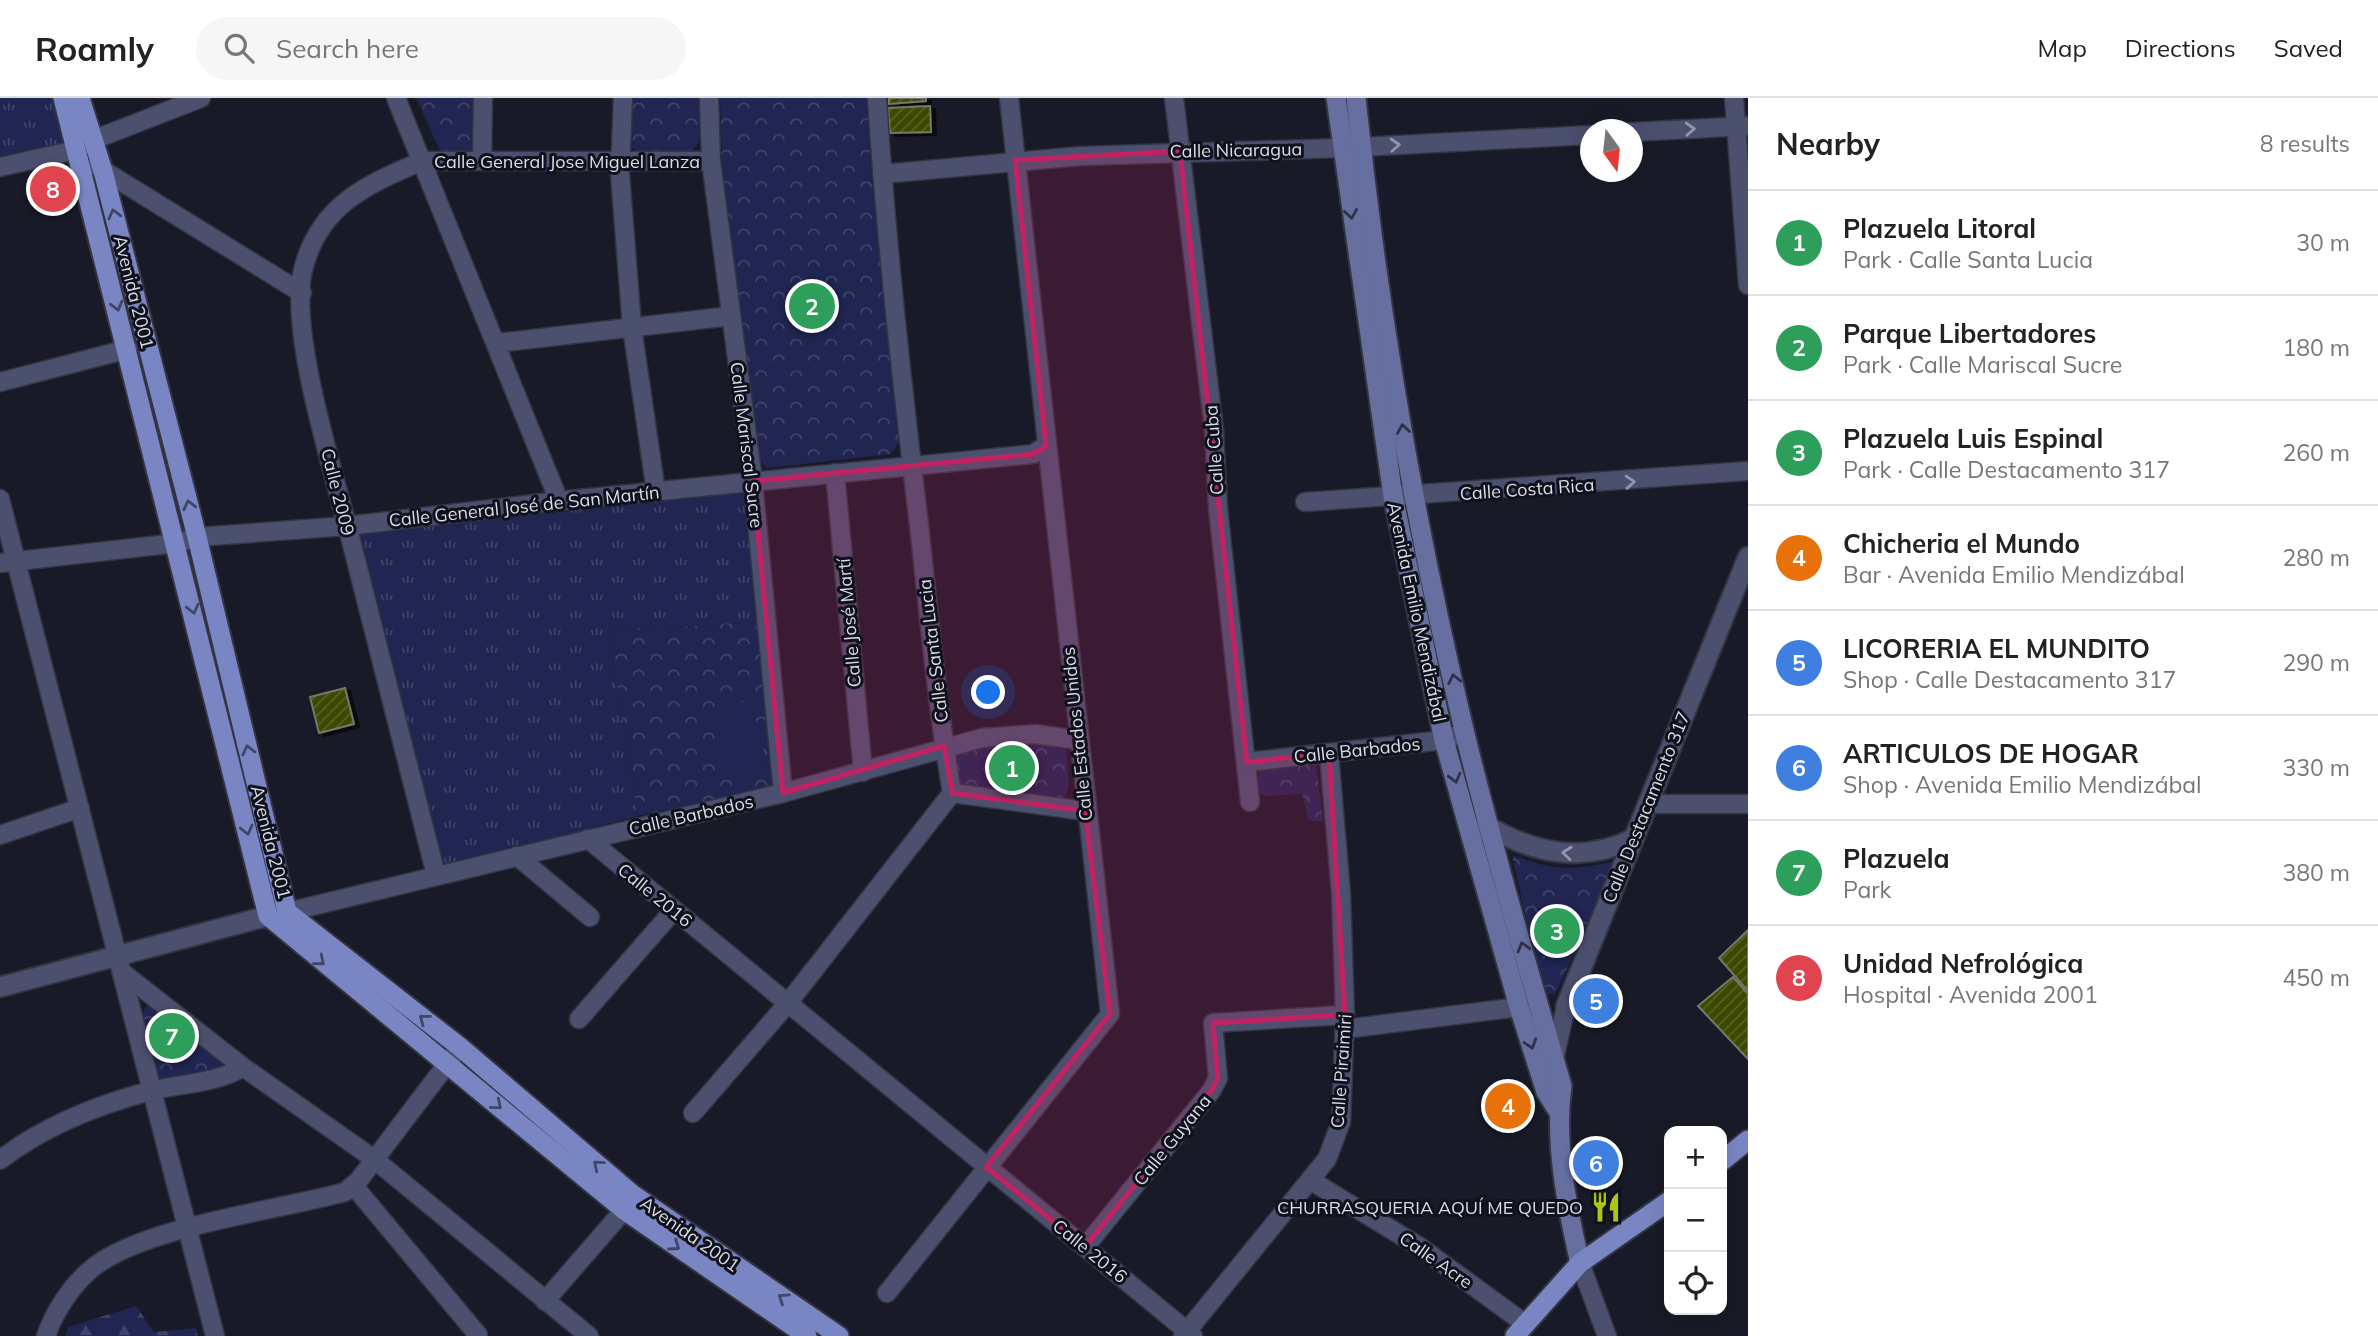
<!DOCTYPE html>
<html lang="en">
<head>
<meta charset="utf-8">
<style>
	:root { --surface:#fff; --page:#f6f6f6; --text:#222; --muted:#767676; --line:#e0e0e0; --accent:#0b8043 }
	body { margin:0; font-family:Mulish,sans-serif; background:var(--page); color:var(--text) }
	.controls { position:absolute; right:21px; bottom:21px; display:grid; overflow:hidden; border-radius:14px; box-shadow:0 7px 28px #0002 }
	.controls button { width:63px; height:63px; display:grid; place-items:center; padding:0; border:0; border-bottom:2px solid var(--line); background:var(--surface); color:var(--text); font:35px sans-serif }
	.compass { position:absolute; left:1580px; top:21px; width:63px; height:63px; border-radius:50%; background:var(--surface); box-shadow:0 7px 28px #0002; rotate:165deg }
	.you { position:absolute; left:989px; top:595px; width:24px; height:24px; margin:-18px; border:5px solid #fff; border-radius:50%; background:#1a73e8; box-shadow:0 0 0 10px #1a73e833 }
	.badge { display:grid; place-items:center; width:46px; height:46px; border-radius:50%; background:var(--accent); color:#fff; font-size:23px; font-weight:700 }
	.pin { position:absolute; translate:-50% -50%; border:4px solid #fff; box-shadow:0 2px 7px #0006 }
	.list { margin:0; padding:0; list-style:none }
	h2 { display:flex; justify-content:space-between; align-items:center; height:91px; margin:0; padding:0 28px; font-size:30px }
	h2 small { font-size:23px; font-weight:400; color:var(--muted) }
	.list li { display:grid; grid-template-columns:46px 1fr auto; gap:21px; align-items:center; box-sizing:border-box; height:105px; padding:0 28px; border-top:2px solid var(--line) }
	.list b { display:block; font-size:26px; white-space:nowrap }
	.list p { margin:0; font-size:23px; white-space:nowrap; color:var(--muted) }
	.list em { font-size:23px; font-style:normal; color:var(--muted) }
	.icon { flex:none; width:38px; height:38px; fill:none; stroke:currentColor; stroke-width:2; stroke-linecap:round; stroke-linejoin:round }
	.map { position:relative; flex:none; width:1748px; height:1238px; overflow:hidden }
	header { display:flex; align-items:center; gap:42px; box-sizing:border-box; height:98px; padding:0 35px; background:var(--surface); border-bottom:2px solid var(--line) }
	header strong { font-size:33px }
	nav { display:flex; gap:38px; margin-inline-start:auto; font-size:24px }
	.search { width:490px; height:63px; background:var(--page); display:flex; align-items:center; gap:18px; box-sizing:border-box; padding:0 24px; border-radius:38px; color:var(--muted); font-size:26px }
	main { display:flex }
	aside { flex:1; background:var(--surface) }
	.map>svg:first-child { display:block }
</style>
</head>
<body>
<header>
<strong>Roamly</strong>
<div class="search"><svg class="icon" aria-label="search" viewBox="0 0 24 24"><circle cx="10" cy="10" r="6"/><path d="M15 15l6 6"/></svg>Search here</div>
<nav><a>Map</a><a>Directions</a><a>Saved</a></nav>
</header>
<main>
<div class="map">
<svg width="1748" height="1238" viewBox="0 0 1748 1238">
	<defs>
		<pattern id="grass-tufts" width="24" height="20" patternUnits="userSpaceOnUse" patternTransform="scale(1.75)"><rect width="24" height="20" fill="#202551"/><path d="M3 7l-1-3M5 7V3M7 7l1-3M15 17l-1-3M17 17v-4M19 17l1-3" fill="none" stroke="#40446a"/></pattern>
		<pattern id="forest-firs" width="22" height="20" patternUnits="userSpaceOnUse" patternTransform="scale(1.75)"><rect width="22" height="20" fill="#202551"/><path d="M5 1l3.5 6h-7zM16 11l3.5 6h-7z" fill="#40446a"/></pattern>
		<pattern id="park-crowns" width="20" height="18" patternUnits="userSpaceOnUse" patternTransform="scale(1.75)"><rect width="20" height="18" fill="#202551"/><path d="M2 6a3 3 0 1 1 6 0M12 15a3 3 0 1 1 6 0" fill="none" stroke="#40446a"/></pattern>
		<pattern id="building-hatch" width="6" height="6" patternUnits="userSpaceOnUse" patternTransform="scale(1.75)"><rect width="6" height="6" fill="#3d4800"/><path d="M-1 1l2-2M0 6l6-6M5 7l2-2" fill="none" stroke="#586225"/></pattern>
		<filter id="shadow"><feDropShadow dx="5" dy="3" stdDeviation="0" flood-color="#0009"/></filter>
	</defs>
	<rect width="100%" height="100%" fill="#181a27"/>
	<!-- grass -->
	<g fill="url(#grass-tufts)">
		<polygon points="0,0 65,0 76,52 0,72"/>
		<polygon points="747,394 759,523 609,534 638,718 448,767 439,761 359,435"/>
	</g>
	<!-- forest -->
	<polygon fill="url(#forest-firs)" points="136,1208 154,1234 196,1230 198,1238 65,1238 68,1229"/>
	<!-- park -->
	<g fill="url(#park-crowns)">
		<polygon points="416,0 476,0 474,53 441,55"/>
		<path d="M 630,0 L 701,0 C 700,12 702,27 700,38 C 697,65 658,56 639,55 L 632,50 Z"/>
		<polygon points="720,0 867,0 871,72 899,344 891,356 767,370 758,360 722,67"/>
		<polygon points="759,523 774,678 771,689 638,718 609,534"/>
		<path d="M 1049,644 L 1066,650 L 1069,686 L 1065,701 L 961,688 C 953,678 953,661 958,650 Z"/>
		<polygon points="1316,666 1323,723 1309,723 1302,696 1265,698 1259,694 1257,682 1260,672"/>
		<path d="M 1512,757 C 1556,773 1571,773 1617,763 L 1555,897 L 1542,894 Z"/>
		<polygon points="151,906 223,960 221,971 162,985 157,980 143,916 144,911"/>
	</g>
	<!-- pitch -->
	<polygon fill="#202551" points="751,602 767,668 724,678 708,612"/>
	<!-- building -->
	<g fill="url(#building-hatch)" stroke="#747868" stroke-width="2" filter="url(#shadow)">
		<polygon points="889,0 926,0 926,3 889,6"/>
		<polygon points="930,8 931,34 890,35 888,10"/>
		<polygon points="345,590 354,626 319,635 310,599"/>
		<polygon points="1748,832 1748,893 1719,860"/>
		<polygon points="1733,879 1748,896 1748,961 1698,908"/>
	</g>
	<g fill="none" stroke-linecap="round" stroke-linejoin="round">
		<!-- minor casing -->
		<g stroke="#333542" stroke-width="21">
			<g id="minor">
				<polyline points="396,0 559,403"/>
				<polyline points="623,0 620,76 632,229 656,394"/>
				<polyline points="709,0 711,63 753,383 783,695"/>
				<polyline points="1174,0 1214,332 1218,410 1250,704"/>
				<polyline points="1734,0 1748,187"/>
				<polyline points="1632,34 1748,28"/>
				<polyline points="482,61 483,0"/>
				<polyline points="96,68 302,195"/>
				<polyline points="0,69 76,52 93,42 201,0"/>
				<polyline points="882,76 1081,58 1341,50 1590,37"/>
				<polyline points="497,245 731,218"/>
				<polyline points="0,284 128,251"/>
				<polyline points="835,375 863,674"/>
				<polyline points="0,401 215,1238"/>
				<polyline points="1305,404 1748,373"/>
				<polyline points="0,465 177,445 197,439 347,428 559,403 1033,356 1046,348"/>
				<polyline points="1247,664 1444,642 1465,634"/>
				<polyline points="952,695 1085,713"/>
				<polyline points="1647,706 1748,706"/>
				<polyline points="0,737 80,710"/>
				<polyline points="588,741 796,912"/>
				<polyline points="517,758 590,819"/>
				<path d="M 436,777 C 406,661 377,544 347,427 C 331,366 289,231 303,172 C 319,107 366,87 422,63 L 711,63"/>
				<polyline points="275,817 783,695 982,640 1035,636 1078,642"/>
				<polyline points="123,875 243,969 374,1061 589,1238"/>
				<polyline points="788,905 1193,1238"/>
				<polyline points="579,921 674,812"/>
				<polyline points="1345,931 1519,909"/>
				<polyline points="1554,962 1566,908"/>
				<path d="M 693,1015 L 788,905 L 952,695 C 937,607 929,517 919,427 C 902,285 886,143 877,0"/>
				<path d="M 0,1062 C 44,1028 97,1007 150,993 C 182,985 215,986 243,969"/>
				<polyline points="1310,1082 1420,1149 1524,1225"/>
				<polyline points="353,1087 478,1237"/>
				<polyline points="1085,1149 1212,992 1218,980 1213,925 1345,917"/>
				<polyline points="1580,1165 1607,1238"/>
				<polyline points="887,1195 1110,916 1009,0"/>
				<polyline points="545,1203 624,1112"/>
				<path d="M 46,1238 C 55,1212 73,1185 95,1168 C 148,1128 279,1112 345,1094 L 359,1082 L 460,949"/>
				<polyline points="1183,1238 1327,1061 1341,1024 1345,917 1341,795 1329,655"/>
			</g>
		</g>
		<!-- tertiary casing -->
		<g stroke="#333542" stroke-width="23">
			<g id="tertiary">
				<path d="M 1478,732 L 1489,729 C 1536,756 1583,765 1633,741"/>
				<polyline points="0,889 268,818"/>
				<polyline points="1566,908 1748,459"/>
			</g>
		</g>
		<!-- secondary casing -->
		<g stroke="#333542" stroke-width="23">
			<g id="secondary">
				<polyline points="1336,0 1393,398 1444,642 1519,909 1546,994 1558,1013"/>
				<path d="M 1356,0 C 1378,213 1415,427 1465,636 C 1494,754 1528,871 1562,988 C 1554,1045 1567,1109 1580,1165"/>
			</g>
		</g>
		<!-- primary casing -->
		<g stroke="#333542" stroke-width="23">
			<g id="primary">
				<polyline points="63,0 268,818 624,1112 807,1238"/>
				<polyline points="80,0 103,73 197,439 287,814 460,949 632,1096 839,1238"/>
				<polyline points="1722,1063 1748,1042"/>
				<polyline points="1515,1238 1580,1165 1669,1103"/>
			</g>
		</g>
		<!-- minor -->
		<use href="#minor" stroke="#4b506f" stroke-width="18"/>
		<!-- tertiary -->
		<use href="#tertiary" stroke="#4b506f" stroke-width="19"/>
		<!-- secondary -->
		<use href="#secondary" stroke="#666f9f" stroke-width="19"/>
		<!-- primary -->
		<use href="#primary" stroke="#7a86c4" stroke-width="19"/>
	</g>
	<!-- one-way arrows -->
	<defs><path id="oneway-chevron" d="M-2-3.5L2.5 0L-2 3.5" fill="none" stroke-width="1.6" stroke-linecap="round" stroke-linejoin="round" transform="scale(1.75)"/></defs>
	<g stroke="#9396aa">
		<use href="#oneway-chevron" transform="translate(1690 31) rotate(-3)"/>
		<use href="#oneway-chevron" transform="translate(1395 47) rotate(-3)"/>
		<use href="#oneway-chevron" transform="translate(1630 384) rotate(-4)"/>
		<use href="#oneway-chevron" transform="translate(1567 755) rotate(-174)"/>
	</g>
	<g stroke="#3f4668">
		<use href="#oneway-chevron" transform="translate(114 116) rotate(-104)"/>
		<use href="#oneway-chevron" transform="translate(117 208) rotate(75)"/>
		<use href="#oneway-chevron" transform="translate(189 407) rotate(-104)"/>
		<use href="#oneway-chevron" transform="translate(193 511) rotate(76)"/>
		<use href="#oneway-chevron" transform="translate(248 652) rotate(-104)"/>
		<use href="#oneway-chevron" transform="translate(247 732) rotate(76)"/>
		<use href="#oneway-chevron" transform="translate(320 863) rotate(39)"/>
		<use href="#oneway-chevron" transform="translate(424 921) rotate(-142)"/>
		<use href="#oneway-chevron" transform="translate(497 1007) rotate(40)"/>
		<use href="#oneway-chevron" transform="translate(598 1067) rotate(-140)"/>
		<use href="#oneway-chevron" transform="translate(675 1148) rotate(35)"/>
		<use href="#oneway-chevron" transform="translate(783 1200) rotate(-146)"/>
	</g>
	<g stroke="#2d324a">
		<use href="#oneway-chevron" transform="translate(1351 116) rotate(81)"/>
		<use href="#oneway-chevron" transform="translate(1403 331) rotate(-99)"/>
		<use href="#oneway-chevron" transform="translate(1454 581) rotate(-102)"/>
		<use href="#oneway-chevron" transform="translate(1455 680) rotate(75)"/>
		<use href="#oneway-chevron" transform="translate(1523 849) rotate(-106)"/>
		<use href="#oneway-chevron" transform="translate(1531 946) rotate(72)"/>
	</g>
	<!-- marked area -->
	<path fill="#c32262" fill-opacity="0.2" stroke="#c32262" stroke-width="5" stroke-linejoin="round" d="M 1180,53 L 1247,664 L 1329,655 L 1345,917 L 1213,925 L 1218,980 L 1212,992 L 1085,1149 L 986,1069 L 1110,916 L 1085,713 L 952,695 L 944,648 L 783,695 L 753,383 L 1033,356 L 1046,348 L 1015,62 Z"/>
	<!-- icons -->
	<defs>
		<g id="restaurant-bare" transform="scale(2.415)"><path d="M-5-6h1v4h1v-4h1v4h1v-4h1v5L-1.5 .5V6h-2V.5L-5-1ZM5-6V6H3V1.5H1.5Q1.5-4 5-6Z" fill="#acc612" stroke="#0f111d" stroke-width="2.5" paint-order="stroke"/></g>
	</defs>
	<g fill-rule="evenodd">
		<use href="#restaurant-bare" x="1606" y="1109"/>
	</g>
	<g text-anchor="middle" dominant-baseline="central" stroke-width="6" stroke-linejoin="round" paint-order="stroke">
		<!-- street labels -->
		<g font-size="18" fill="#dbdde6" stroke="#0f111d">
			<text transform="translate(1236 52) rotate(-1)">Calle Nicaragua</text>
			<text x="567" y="63">Calle General Jose Miguel Lanza</text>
			<text transform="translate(134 194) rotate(76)">Avenida 2001</text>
			<text transform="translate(747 347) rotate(83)">Calle Mariscal Sucre</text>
			<text transform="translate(1214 352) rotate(-94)">Calle Cuba</text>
			<text transform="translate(1527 391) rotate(-4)">Calle Costa Rica</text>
			<text transform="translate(338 394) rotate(76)">Calle 2009</text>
			<text transform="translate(524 408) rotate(-6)">Calle General José de San Martín</text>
			<text transform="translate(1417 514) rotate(78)">Avenida Emilio Mendizábal</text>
			<text transform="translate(849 525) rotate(-95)">Calle José Martí</text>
			<text transform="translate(933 553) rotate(-97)">Calle Santa Lucia</text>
			<text transform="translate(1077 636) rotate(-96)">Calle Estados Unidos</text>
			<text transform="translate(1357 652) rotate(-6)">Calle Barbados</text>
			<text transform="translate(1646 709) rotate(-68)">Calle Destacamento 317</text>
			<text transform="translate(691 717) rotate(-13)">Calle Barbados</text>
			<text transform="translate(271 744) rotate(76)">Avenida 2001</text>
			<text transform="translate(655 797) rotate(39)">Calle 2016</text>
			<text transform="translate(1341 973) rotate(-86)">Calle Piraimiri</text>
			<text transform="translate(1172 1042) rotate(-51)">Calle Guyana</text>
			<text transform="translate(690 1136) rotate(35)">Avenida 2001</text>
			<text transform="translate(1090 1153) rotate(39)">Calle 2016</text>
			<text transform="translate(1436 1162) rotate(35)">Calle Acre</text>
		</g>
		<!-- poi labels -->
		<g font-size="18" fill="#dbdde6" stroke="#0f111d" text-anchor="end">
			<text x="1583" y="1109">CHURRASQUERIA AQUÍ ME QUEDO</text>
		</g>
	</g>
</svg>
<div class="controls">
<button>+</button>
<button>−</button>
<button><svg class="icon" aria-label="locate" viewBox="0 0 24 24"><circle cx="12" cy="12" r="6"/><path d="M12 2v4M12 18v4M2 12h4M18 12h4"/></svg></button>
</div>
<svg class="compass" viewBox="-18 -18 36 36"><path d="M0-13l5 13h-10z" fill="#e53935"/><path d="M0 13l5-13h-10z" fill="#767676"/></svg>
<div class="you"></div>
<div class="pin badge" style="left:1012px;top:670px;background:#2e9e5b">1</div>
<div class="pin badge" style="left:812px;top:208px;background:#2e9e5b">2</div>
<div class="pin badge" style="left:1557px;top:833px;background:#2e9e5b">3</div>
<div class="pin badge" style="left:1508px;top:1008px;background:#e8710a">4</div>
<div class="pin badge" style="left:1596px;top:903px;background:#3f7fe0">5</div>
<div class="pin badge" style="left:1596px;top:1065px;background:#3f7fe0">6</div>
<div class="pin badge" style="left:172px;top:938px;background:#2e9e5b">7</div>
<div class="pin badge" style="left:53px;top:91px;background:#e0444e">8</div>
</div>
<aside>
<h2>Nearby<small>8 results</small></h2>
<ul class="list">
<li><span class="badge" style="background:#2e9e5b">1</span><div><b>Plazuela Litoral</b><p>Park · Calle Santa Lucia</p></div><em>30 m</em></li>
<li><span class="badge" style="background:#2e9e5b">2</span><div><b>Parque Libertadores</b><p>Park · Calle Mariscal Sucre</p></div><em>180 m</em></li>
<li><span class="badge" style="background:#2e9e5b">3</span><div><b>Plazuela Luis Espinal</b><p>Park · Calle Destacamento 317</p></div><em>260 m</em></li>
<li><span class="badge" style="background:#e8710a">4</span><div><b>Chicheria el Mundo</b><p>Bar · Avenida Emilio Mendizábal</p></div><em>280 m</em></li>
<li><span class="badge" style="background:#3f7fe0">5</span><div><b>LICORERIA EL MUNDITO</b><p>Shop · Calle Destacamento 317</p></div><em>290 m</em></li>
<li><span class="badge" style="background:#3f7fe0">6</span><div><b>ARTICULOS DE HOGAR</b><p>Shop · Avenida Emilio Mendizábal</p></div><em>330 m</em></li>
<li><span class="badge" style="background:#2e9e5b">7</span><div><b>Plazuela</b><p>Park</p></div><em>380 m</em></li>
<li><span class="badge" style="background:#e0444e">8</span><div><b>Unidad Nefrológica</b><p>Hospital · Avenida 2001</p></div><em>450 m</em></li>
</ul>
</aside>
</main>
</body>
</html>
